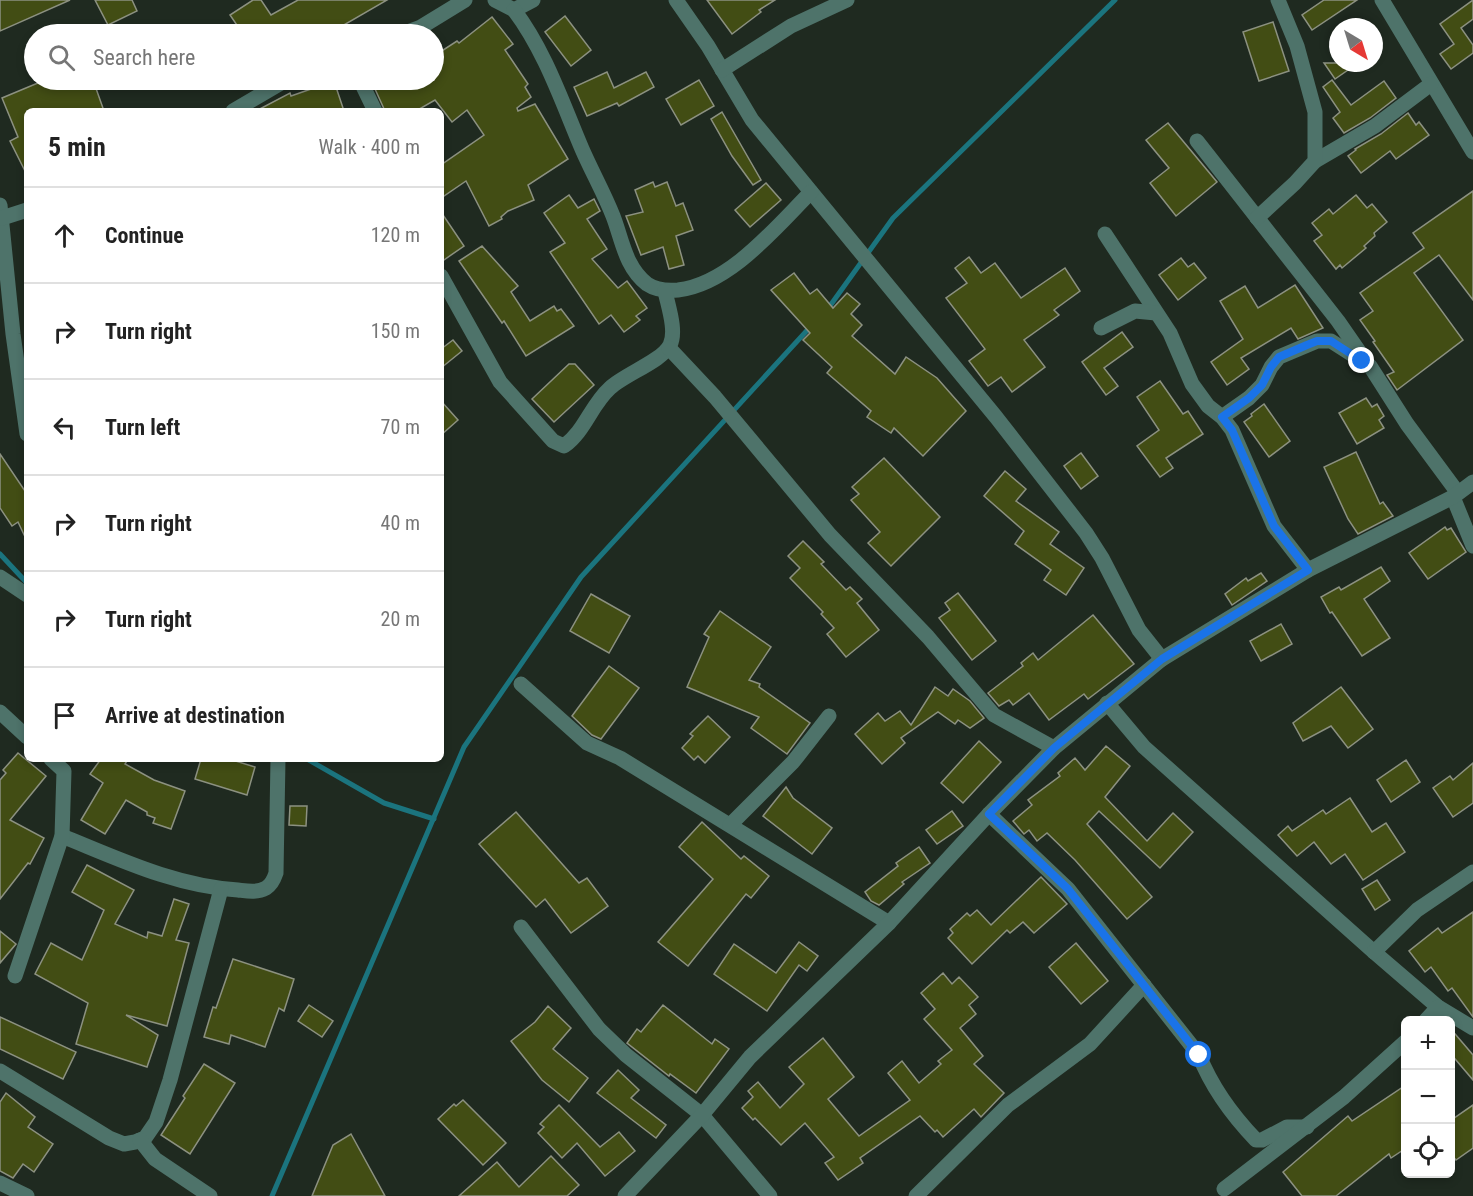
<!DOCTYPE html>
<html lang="en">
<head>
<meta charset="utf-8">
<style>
	:root { --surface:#fff; --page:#f2f2f2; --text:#222; --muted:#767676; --line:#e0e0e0 }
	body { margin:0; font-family:"Roboto Condensed",sans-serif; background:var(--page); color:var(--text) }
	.controls { position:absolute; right:18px; bottom:18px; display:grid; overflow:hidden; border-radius:9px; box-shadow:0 3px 9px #0003 }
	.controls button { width:54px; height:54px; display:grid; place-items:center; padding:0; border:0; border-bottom:2px solid var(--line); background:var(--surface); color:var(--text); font:30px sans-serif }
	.compass { position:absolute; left:1329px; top:18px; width:54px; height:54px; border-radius:50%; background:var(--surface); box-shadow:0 3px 9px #0003; rotate:142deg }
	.stop { position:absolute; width:18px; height:18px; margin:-14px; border:4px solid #1a73e8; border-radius:50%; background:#fff }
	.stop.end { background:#1a73e8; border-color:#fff; box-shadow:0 2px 6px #0008 }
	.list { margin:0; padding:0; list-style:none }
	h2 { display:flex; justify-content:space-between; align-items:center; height:78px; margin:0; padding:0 24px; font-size:26px }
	h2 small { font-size:20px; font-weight:400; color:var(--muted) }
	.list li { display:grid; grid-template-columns:39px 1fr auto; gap:18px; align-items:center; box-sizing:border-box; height:96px; padding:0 24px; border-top:2px solid var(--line) }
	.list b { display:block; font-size:22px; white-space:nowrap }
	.list em { font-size:20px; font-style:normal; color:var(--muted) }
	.icon { flex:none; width:33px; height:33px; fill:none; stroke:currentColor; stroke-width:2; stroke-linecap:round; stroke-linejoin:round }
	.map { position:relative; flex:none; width:1473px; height:1196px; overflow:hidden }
	.search { position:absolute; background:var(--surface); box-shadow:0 3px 9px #0003; left:24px; top:24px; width:420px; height:66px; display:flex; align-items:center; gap:15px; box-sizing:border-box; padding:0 21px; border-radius:33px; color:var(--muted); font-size:22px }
	.panel { position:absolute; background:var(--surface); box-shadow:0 3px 9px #0003; left:24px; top:108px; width:420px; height:654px; border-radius:9px }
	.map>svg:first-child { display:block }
</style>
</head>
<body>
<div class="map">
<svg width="1473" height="1196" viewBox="0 0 1473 1196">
	<rect width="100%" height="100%" fill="#1f2a20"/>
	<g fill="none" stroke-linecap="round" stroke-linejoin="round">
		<!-- stream -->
		<g stroke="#1b747e" stroke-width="5">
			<polyline points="827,310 893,218 1115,0"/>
			<polyline points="0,554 27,583"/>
			<polyline points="307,759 384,803 434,819"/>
			<polyline points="272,1196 464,747 581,577 812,325"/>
		</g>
	</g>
	<!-- building -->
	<g fill="#424d14" stroke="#8c9181" stroke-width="1.5">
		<polygon points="0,0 70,0 0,31"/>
		<polygon points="95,0 132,0 137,11 108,25"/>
		<polygon points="253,0 261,0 271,15 298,0 387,0 342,26 347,34 329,34 325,28 314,34 243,34 230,15"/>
		<polygon points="707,0 775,0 759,10 761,12 732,34"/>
		<polygon points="1324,0 1357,0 1312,30 1302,15"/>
		<polygon points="1473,0 1473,19 1461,28 1473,45 1473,53 1451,69 1440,54 1454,44 1440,24"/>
		<polygon points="565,16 591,50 571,66 545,32"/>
		<polygon points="492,17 513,44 505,50 528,84 525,87 531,97 517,108 518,111 535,104 568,159 528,185 534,200 508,211 501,217 502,219 489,226 466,181 441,198 441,165 484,135 467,110 452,122 435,100 416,111 385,111 375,89 380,87 375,80 434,80 434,56 457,41 459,43"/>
		<polygon points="1273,22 1289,71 1259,81 1243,32"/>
		<polygon points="1324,63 1358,63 1335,79"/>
		<polygon points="607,72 614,88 646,72 654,87 619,106 617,103 587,116 574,87"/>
		<polygon points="45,80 93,80 104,111 27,111 27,175 10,141 18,137 2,98"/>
		<polygon points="699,80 714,106 681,125 666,99"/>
		<polygon points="1332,80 1351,105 1384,81 1396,98 1370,118 1344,133 1333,118 1340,112 1323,87"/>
		<polygon points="334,81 344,111 256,111 290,93 291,96"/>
		<polygon points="722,112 761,180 753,185 732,156 711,119"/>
		<polygon points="1408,113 1416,125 1419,122 1429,135 1396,159 1390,151 1361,173 1348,156 1356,150 1355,149 1381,134"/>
		<polygon points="1168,123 1217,182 1176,216 1150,183 1169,168 1146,140"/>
		<polygon points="653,182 655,187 667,182 676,206 683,203 693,230 676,236 684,265 669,269 663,247 641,255 626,216 643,212 635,190"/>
		<polygon points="766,183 781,200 750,227 735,210"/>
		<polygon points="1473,191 1473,300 1439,255 1414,273 1463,340 1397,390 1387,375 1394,372 1373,342 1375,341 1360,320 1373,311 1360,293 1424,248 1413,233"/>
		<polygon points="569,195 578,208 594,199 600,211 587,219 607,249 592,259 618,288 627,281 647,308 636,316 640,320 624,332 611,315 599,324 550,252 565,243 544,213"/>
		<polygon points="1356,195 1367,208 1372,204 1387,222 1374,233 1375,236 1364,246 1366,248 1342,268 1340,265 1336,269 1314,241 1322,235 1312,223 1329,209 1333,214"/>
		<polygon points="441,212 464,246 441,262"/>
		<polygon points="482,246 518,286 511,292 530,321 554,306 557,311 561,309 574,326 526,356 504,321 502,323 459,261"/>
		<polygon points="969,257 981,273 995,263 1021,298 1065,268 1080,291 1054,310 1059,315 1024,340 1045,367 1012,392 1001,377 988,386 969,361 985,349 946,298 967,283 955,268"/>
		<polygon points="1181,258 1188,267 1194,263 1206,278 1178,300 1159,275"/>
		<polygon points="794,273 810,294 817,289 833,308 847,293 860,304 851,314 862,325 852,336 895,374 906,357 937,378 966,411 923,456 894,428 891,433 867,417 871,411 827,373 832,367 803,340 810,333 771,290"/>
		<polygon points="1295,285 1323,328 1298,339 1291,328 1241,358 1249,369 1227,385 1211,362 1243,339 1220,301 1245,286 1258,308"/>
		<polygon points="1122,332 1133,347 1104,368 1118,386 1106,395 1082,362"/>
		<polygon points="453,340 462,351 441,368 441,349"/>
		<polygon points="569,364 575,364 594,385 554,422 532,399"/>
		<polygon points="1160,381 1183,414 1188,411 1203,434 1166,458 1173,468 1160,477 1137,446 1159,430 1137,397"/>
		<polygon points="1366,398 1372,407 1377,404 1384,416 1379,420 1384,428 1357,444 1339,413"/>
		<polygon points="441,401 458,420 441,435"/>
		<polygon points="1264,404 1290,441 1269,457 1244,422 1252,416 1251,414"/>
		<polygon points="1356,452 1380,504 1383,502 1393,516 1358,534 1348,519 1324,467"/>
		<polygon points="1081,453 1098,476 1081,489 1064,466"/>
		<polygon points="0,454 27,494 27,541 18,522 12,526 0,508"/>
		<polygon points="884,458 940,517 891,566 868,543 880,532 851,500 859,494 852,487"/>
		<polygon points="1005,471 1026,489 1016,501 1059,532 1050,544 1084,568 1066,595 1044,580 1051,570 1015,544 1024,531 984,496"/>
		<polygon points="1445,527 1447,530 1451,528 1466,552 1428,579 1409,553"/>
		<polygon points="803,541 824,562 821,564 846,590 850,587 862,599 857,603 879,630 846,657 827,634 834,628 821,614 823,612 790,578 800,568 788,556"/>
		<polygon points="1381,567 1390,581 1364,599 1390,638 1362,656 1332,612 1330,613 1321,597 1339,587 1341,590"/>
		<polygon points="1261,573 1267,581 1232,605 1225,594 1246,578 1248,581"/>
		<polygon points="958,593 996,641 972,660 939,618 950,610 945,603"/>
		<polygon points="591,594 630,616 609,653 570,631"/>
		<polygon points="720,611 771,647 749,680 760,684 759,687 810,723 787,754 751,728 759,717 687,687 709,637 704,634"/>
		<polygon points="1093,615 1134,664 1088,699 1084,694 1049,720 1029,693 1013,705 1009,700 999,706 988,693 1023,666 1021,663 1033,653 1038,660"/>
		<polygon points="1281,624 1292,644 1261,661 1250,641"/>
		<polygon points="609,666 639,688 601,739 592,735 572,716"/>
		<polygon points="935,687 948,696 953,689 970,701 984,718 970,728 958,720 955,724 938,712 901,738 905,743 882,764 855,734 878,713 885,721 900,711 911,725"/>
		<polygon points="1341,687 1373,729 1348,748 1331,726 1303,741 1293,723"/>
		<polygon points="708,716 730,737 705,763 698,756 694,760 682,748 693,736 690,734"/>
		<polygon points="979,741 1001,762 963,803 941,783"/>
		<polygon points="1106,746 1130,766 1105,797 1147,841 1173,813 1193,832 1160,868 1099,811 1087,824 1152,897 1127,919 1075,860 1047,833 1037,841 1029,830 1024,834 1013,821 1032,805 1028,800 1060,776 1058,773 1075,758 1085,770"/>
		<polygon points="18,753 46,776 10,820 44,838 30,864 28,863 0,899 0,780 6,773 3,770"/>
		<polygon points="101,759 128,759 125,764 154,780 185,791 171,829 153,823 155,818 147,815 147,812 126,800 105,834 81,820 103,783 90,774"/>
		<polygon points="201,759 229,759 255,767 247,795 195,779"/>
		<polygon points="1406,760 1420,782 1391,802 1377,780"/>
		<polygon points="1473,763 1473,803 1453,817 1433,788 1450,776 1453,780"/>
		<polygon points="786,787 793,798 832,828 812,854 763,816"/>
		<polygon points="1350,798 1372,832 1386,823 1405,852 1363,880 1345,854 1331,864 1314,842 1297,856 1278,835 1288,826 1292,831 1323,810 1326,814"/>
		<polygon points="290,806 307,806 306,826 289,825"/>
		<polygon points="952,811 963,826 937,844 926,830"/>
		<polygon points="516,812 579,883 587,878 608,906 571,933 545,899 536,907 479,844"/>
		<polygon points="702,822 741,859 744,856 769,876 751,898 746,894 688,966 658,942 713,879 679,847"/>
		<polygon points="919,847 930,863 902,882 904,884 879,905 871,901 865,892 898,866 896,863"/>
		<polygon points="87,865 134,890 115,924 147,938 148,932 162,936 174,899 189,904 176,940 189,943 167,1026 126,1015 158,1035 147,1067 76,1044 88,1003 35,974 51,943 82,960 104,910 72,892"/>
		<polygon points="1041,877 1067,904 1034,933 1023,922 1010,933 1007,930 972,964 948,938 953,933 950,929 967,913 970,916 977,910 991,925"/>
		<polygon points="1377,880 1390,900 1375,910 1362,889"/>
		<polygon points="1473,912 1473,1017 1452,988 1448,991 1431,967 1425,972 1409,951 1438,928 1442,933"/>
		<polygon points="0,931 16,944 0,963"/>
		<polygon points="799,942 818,956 807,971 799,965 767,1011 714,974 734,944 776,973"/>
		<polygon points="1076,943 1108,981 1081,1004 1049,967"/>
		<polygon points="233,959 294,979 284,1011 279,1008 265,1047 231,1035 229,1044 204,1037 213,1007 216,1008"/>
		<polygon points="943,973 952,984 959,977 978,997 969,1005 976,1014 960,1028 983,1056 974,1064 1004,1093 981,1117 974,1109 943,1137 937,1130 935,1132 920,1116 860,1158 863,1163 838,1180 825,1163 834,1157 805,1123 781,1145 755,1118 753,1120 742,1108 753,1097 748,1091 758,1082 780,1108 804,1084 789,1067 823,1038 854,1077 828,1099 859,1136 910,1100 888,1073 902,1061 919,1083 941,1064 938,1061 952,1050 924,1019 935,1009 921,993"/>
		<polygon points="309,1005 333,1021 322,1037 298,1021"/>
		<polygon points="663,1005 712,1044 715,1039 729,1049 696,1093 670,1074 669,1076 627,1043 637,1029 641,1032"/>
		<polygon points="548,1006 571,1028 553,1049 588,1078 569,1102 542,1080 511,1041 535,1022"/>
		<polygon points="0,1017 76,1052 63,1079 0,1049"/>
		<polygon points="1450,1028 1473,1055 1473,1080 1450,1053"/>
		<polygon points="204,1064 235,1083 190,1154 161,1135 185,1098 183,1096"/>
		<polygon points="618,1070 639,1090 631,1098 666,1125 656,1138 597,1093"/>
		<polygon points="1406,1085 1406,1148 1391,1158 1389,1154 1336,1196 1302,1196 1283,1172 1348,1116 1352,1121"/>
		<polygon points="6,1093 35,1117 28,1127 53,1144 34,1172 23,1164 13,1178 0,1171 0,1102"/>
		<polygon points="463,1100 506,1143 483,1165 438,1119 454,1104 456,1106"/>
		<polygon points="559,1105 600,1147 619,1132 635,1151 605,1176 577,1143 562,1158 538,1133 544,1127 540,1124"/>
		<polygon points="1473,1105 1473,1148 1456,1160 1450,1153 1450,1121"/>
		<polygon points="351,1134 385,1196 312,1196 333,1145"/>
		<polygon points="551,1156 579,1185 567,1196 459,1196 497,1162 519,1187"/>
	</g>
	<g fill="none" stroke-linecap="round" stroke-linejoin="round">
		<!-- minor -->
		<g stroke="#4e736a" stroke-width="15">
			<polyline points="495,0 514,10 533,0"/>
			<polyline points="676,0 708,46 752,120 996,417 1086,533 1102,558 1139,630 1162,659"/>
			<polyline points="1382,0 1473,152"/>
			<path d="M 514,10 C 545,51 562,102 582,149 C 592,172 604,193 613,216 C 622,239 625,267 647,284 C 656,290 667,291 678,290 C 730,284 776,227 811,192"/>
			<polyline points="402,34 421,27 465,0"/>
			<polyline points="722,70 791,26 847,0"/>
			<polyline points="360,80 375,111"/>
			<polyline points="233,111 286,80"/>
			<polyline points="1197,141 1338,321 1365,360"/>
			<polyline points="1315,161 1375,126 1431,84"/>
			<polyline points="0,205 13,334 27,434"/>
			<polyline points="2,218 27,210"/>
			<polyline points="1257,218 1295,183 1315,161 1315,112 1297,46 1278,0"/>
			<polyline points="1105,234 1170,333 1192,384 1208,406 1222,417 1232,430 1274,526 1308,570"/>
			<path d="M 441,276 L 500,382 L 553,441 L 564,446 C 585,431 591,405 610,388 C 625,374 662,361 670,345 C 677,331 668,306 665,291"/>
			<polyline points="1101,328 1135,311 1156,313"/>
			<polyline points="669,348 715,397 830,535 928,637 994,715 1054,748"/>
			<polyline points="1222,417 1249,398 1262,385 1271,367 1279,357 1317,341 1331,341 1370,366 1407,424 1458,493"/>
			<polyline points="1453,497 1473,546"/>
			<polyline points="0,577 27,595"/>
			<polyline points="521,684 587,743 620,758 889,923"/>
			<polyline points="1107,703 1144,747 1374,952 1438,1007 1473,1028"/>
			<polyline points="0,712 27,737"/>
			<path d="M 989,814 L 1068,889 L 1199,1055 C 1212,1088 1232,1115 1256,1140 L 1262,1140 L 1287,1127 L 1307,1127"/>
			<polyline points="730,825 793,762 829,716"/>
			<path d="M 62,836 C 119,859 175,886 238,890 C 247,891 257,893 266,888 C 271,885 274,879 276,873 L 278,759"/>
			<polyline points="521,927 599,1029 626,1055 702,1115 770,1196"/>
			<polyline points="1374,952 1417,910 1473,872"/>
			<polyline points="15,976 62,836 64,771 51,759"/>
			<polyline points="1426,1020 1438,1007"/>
			<polyline points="0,1071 109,1138 124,1144 135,1142 145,1138 156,1122 170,1080 221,889"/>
			<polyline points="140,1140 155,1159 210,1196"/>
			<polyline points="0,1183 27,1196"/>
			<polyline points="1224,1189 1344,1097 1406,1041"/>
			<polyline points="625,1196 702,1115 750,1057 889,923 989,814 1054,748 1162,659 1308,570 1453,497 1473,482"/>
			<polyline points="916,1196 1008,1105 1090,1044 1144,985"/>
		</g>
	</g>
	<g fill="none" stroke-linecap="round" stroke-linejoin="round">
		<!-- route -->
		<polyline stroke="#1a73e8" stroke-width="8" points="1199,1055 1068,889 989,814 1054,748 1162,659 1308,570 1274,526 1232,430 1222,417 1249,398 1262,385 1271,367 1279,357 1307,345 1317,341 1331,341 1362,361"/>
	</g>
</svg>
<div class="controls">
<button>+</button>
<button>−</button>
<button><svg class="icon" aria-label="locate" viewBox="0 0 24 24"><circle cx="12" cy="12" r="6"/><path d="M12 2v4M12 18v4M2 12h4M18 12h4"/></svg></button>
</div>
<svg class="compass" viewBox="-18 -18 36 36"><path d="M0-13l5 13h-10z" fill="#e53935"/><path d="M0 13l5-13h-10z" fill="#767676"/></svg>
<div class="stop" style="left:1199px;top:1055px"></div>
<div class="stop end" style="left:1362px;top:361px"></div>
<div class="search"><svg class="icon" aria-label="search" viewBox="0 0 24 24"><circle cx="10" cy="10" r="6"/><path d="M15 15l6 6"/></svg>Search here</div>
<section class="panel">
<h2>5 min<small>Walk · 400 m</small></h2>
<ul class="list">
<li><svg class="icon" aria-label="ahead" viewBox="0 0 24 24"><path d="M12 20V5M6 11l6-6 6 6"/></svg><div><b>Continue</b></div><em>120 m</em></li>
<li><svg class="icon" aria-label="right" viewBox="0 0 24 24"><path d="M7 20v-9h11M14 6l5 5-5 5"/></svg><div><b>Turn right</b></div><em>150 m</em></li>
<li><svg class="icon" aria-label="left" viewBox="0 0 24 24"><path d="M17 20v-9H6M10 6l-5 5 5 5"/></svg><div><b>Turn left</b></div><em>70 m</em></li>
<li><svg class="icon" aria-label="right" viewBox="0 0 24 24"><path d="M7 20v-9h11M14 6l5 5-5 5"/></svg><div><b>Turn right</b></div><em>40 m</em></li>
<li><svg class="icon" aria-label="right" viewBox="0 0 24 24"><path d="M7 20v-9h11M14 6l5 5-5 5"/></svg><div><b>Turn right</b></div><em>20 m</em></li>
<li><svg class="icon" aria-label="arrive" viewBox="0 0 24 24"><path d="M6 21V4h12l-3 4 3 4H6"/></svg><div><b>Arrive at destination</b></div></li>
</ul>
</section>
</div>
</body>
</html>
